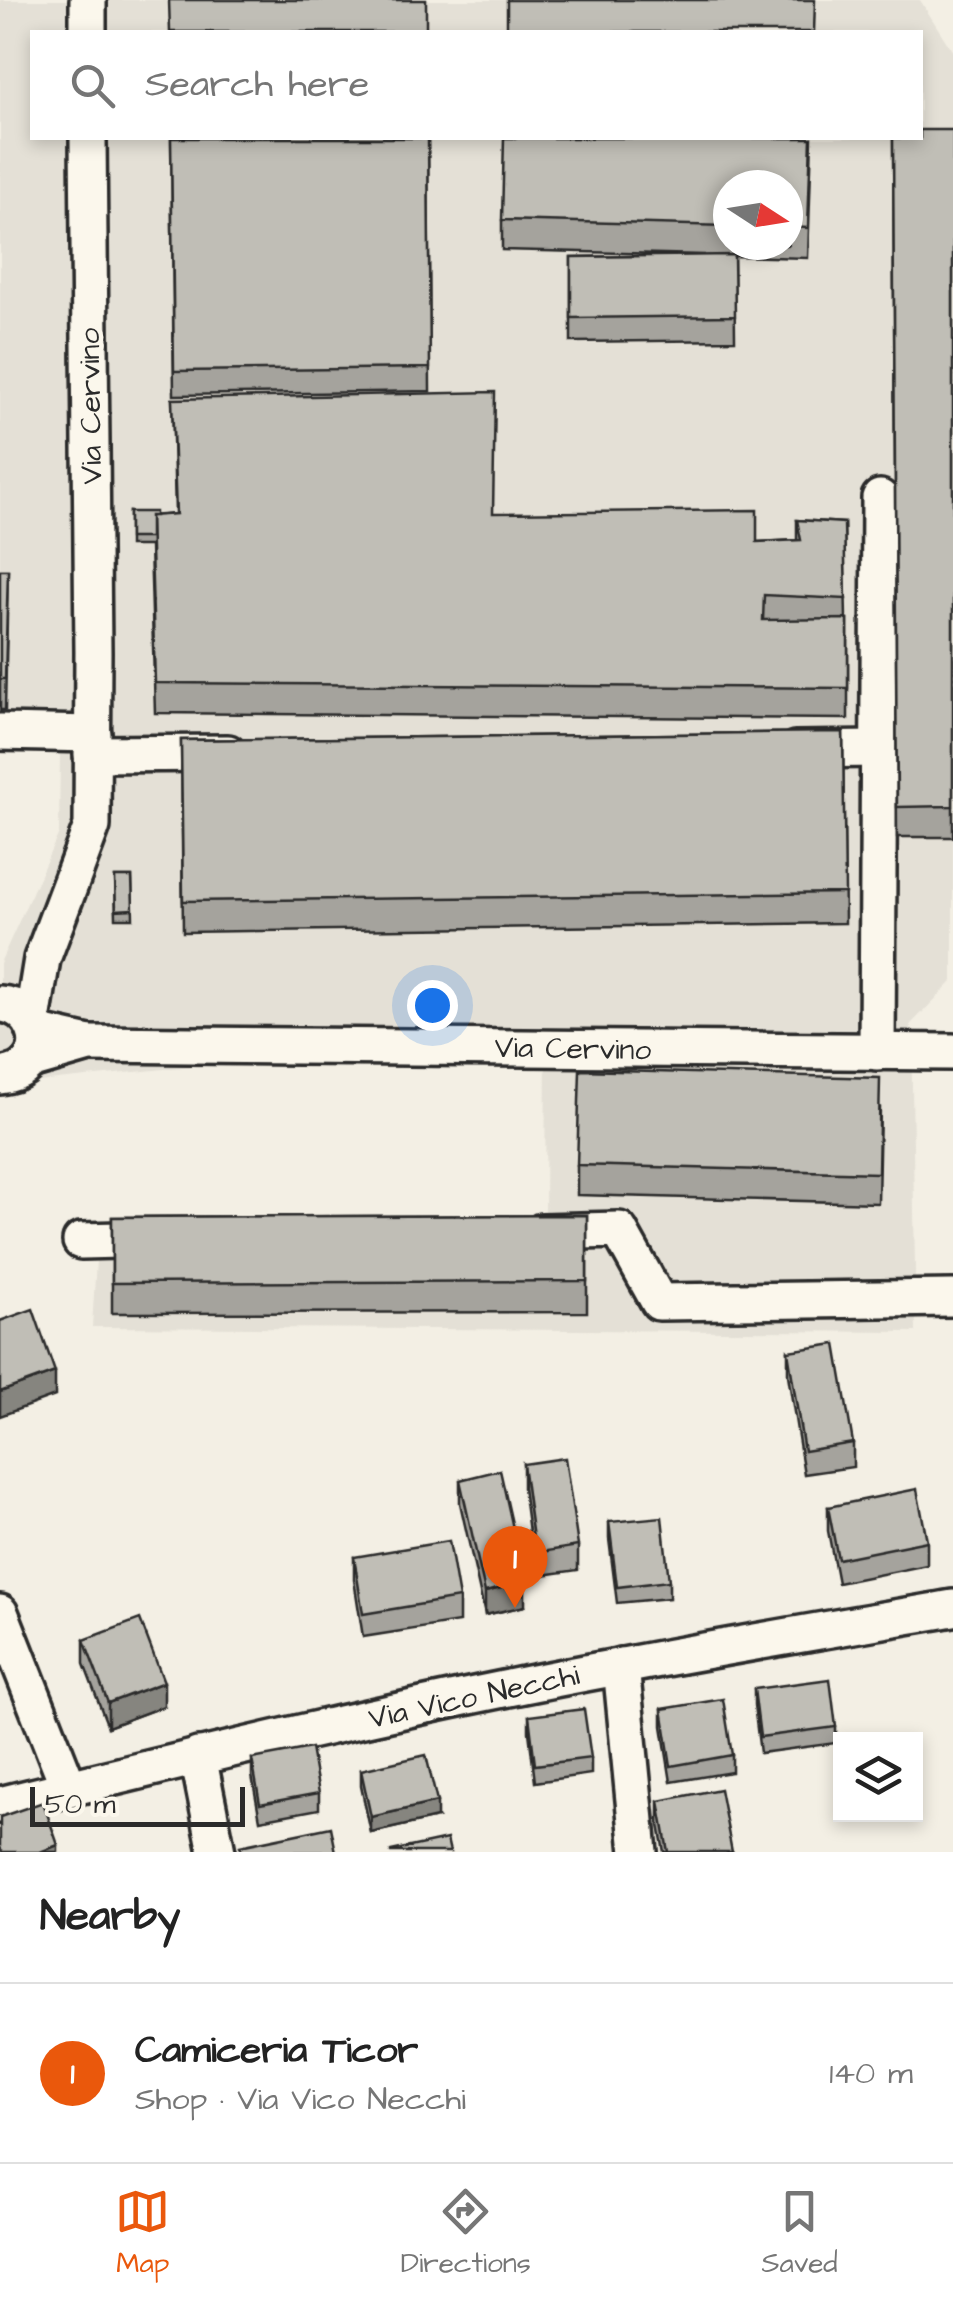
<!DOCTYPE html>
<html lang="en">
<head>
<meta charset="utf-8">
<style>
	:root { --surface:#fff; --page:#f2f2f2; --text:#222; --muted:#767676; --line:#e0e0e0; --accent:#ea580c }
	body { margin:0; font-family:"Architects Daughter",sans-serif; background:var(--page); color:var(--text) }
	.controls { position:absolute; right:30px; bottom:30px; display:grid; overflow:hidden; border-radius:0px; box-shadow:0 5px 15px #0003 }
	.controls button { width:90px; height:90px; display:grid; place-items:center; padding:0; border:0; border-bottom:2px solid var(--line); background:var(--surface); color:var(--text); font:50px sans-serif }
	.compass { position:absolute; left:713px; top:170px; width:90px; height:90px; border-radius:50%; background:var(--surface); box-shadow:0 5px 15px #0003; rotate:102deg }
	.scale { position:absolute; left:30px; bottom:25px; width:215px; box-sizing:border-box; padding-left:10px; border:5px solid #2b2b2b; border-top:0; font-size:28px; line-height:35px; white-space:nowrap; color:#2b2b2b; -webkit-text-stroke:8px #fbf7ec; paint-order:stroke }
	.you { position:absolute; left:432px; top:1005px; width:35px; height:35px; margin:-25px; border:8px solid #fff; border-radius:50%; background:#1a73e8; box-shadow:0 0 0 15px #1a73e833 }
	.badge { display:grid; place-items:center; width:65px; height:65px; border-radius:50%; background:var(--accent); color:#fff; font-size:32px; font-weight:700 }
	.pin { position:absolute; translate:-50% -82px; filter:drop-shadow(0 2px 5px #0008) }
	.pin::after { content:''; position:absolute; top:52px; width:35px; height:30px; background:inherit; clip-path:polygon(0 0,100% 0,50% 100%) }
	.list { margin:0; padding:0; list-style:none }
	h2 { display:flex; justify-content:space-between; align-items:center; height:130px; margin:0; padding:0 40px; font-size:42px }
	h2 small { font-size:32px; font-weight:400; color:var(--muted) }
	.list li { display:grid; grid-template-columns:65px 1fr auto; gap:30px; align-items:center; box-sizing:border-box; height:180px; padding:0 40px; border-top:2px solid var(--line) }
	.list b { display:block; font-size:38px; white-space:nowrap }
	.list p { margin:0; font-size:32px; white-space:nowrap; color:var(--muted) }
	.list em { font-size:32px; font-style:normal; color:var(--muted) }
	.icon { flex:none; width:55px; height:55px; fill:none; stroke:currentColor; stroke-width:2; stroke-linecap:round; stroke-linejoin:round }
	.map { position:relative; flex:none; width:953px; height:1852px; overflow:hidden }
	.search { position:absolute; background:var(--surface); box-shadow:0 5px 15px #0003; left:30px; right:30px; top:30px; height:110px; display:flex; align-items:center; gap:25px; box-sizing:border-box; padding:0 35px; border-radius:0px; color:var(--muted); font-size:38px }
	.sheet { height:310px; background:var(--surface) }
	nav { display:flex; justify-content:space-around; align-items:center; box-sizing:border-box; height:140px; border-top:2px solid var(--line); background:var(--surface); font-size:28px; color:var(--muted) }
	nav a { display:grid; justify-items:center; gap:5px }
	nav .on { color:var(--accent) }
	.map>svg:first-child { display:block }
</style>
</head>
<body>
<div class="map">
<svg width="953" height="1852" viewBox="0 0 953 1852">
	<rect width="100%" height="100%" fill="#f3efe4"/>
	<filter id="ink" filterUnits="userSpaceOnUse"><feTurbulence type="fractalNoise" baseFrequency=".01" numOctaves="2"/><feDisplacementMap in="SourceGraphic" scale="20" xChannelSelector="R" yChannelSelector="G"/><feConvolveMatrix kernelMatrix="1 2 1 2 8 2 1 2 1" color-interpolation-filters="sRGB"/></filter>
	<g filter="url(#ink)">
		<!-- built -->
		<path fill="#e4e0d6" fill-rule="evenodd" d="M 0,0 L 920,0 L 953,52 L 953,981 L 911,1024 L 916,1332 L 92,1327 L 98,1227 L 545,1221 L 546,1029 L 0,1086 L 0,963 L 59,833 L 60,754 L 0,754 ZM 32,32 L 920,32 L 920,138 L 32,138 ZM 728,185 L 788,185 L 788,245 L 728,245 Z"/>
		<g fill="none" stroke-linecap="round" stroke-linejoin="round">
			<!-- minor casing -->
			<g stroke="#2b2b2b" stroke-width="42">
				<g id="minor">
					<polyline points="88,0 88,32"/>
					<polyline points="0,732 93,734"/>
					<polyline points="795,750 879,749"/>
					<polyline points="92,754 228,753"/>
					<path d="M 0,1004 C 32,1005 51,1047 23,1068 C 16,1073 8,1075 0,1076"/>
					<polyline points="32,1021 42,959 92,826 93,652 88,138"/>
					<polyline points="89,1044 953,1052"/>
					<polyline points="877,1052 880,498"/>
					<polyline points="30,1061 89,1044 36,1032"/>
					<polyline points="542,1232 619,1230 659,1302 953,1298"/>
					<polyline points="81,1241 160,1239"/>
					<polyline points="0,1613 69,1788"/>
					<polyline points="621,1666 639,1852"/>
					<polyline points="198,1756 217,1852"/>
					<path d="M 0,1805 C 207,1754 414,1704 623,1666 C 733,1645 843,1627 953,1608"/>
				</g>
			</g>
			<!-- minor -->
			<use href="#minor" stroke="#fbf7ec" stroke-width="35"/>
		</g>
		<!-- wall -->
		<g fill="#a5a39d" stroke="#2b2b2b" stroke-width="2.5" fill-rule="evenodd">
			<polygon points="953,130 953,837 897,837 893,138"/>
			<polygon points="171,138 428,138 430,391 174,395"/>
			<path d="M 812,138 L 808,258 L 734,256 L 735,340 L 571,342 L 571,257 L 705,255 L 502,250 L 502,220 ZM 728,185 L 788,185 L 788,245 L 728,245 Z"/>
			<polygon points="172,399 493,513 757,542 797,540 797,520 844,523 846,619 848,619 848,719 155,713 150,546 129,546 129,512 155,516 175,514"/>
			<polygon points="0,570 8,570 5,710 0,710"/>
			<polygon points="843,732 845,923 183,932 181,740"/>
			<polygon points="115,877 132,877 133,918 116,918"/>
			<polygon points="880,1108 878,1203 577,1195 577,1165"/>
			<polygon points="587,1215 587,1312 112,1313 112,1217"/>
			<polygon points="788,1351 853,1443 853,1467 804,1474 788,1375"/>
			<polygon points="523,1464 578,1546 578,1570 535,1576 523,1488"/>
			<polygon points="460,1480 525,1606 485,1615 460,1503"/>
			<polygon points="828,1507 927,1541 927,1565 838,1583 828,1531"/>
			<polygon points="609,1522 669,1581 669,1598 617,1603 609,1539"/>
			<polygon points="354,1557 459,1598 459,1622 363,1637 354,1580"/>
			<polygon points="84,1640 164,1706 108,1727 84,1664"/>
			<polygon points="754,1689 836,1727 836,1743 760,1753 754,1705"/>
			<polygon points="662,1709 732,1755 732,1772 671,1782 662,1726"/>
			<polygon points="529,1716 591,1758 591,1774 535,1782 529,1732"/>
			<polygon points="252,1759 319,1793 319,1809 260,1820 252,1776"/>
			<polygon points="361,1770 437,1818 371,1833 361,1786"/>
			<polygon points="659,1801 732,1852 664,1852 659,1825"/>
		</g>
		<!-- shaded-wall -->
		<g fill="#86857f" stroke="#2b2b2b" stroke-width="2.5">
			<polygon points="55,1372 55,1396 0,1416 0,1392"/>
			<polygon points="525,1582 525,1606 485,1615 485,1592"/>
			<polygon points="164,1682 164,1706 108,1727 108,1703"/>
			<polygon points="437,1802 437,1818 371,1833 371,1817"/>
			<polygon points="58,1845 58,1852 40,1852"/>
		</g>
		<!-- building -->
		<g fill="#c0beb6" stroke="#2b2b2b" stroke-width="2.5">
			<polygon points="169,0 426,0 426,32 170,32"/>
			<polygon points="507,0 815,0 814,32 507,32"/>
			<polygon points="920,130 953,130 953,806 897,807 893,138 920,138"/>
			<polygon points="171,138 428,138 430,368 174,371"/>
			<polygon points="504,138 811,138 808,228 788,227 788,185 728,185 728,226 502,220"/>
			<polygon points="734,255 735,316 571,318 571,257"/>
			<polygon points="495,392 493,513 757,510 757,542 801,540 797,520 844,523 846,599 764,595 763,620 848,619 848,688 155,683 150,516 176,514 172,399"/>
			<polygon points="129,512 155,512 155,516 150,516 150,538 129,538"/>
			<polygon points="0,570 8,570 5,679 0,679"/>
			<polygon points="843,732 845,893 183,901 181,740"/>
			<polygon points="115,877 132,877 133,909 116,910"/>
			<polygon points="580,1070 880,1078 878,1173 577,1165"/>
			<polygon points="587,1215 587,1281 112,1283 112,1217"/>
			<polygon points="33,1309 55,1372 0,1392 0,1321"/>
			<polygon points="836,1344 853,1443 804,1451 788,1351"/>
			<polygon points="565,1458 578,1546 535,1553 523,1464"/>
			<polygon points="500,1470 525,1582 485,1592 460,1480"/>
			<polygon points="917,1489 927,1541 838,1559 828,1507"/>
			<polygon points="662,1517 669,1581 617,1587 609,1522"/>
			<polygon points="449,1541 459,1598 363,1614 354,1557"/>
			<polygon points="140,1619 164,1682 108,1703 84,1640"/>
			<polygon points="830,1679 836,1727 760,1737 754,1689"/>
			<polygon points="723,1699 732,1755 671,1766 662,1709"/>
			<polygon points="584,1709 591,1758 535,1765 529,1716"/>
			<polygon points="311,1748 319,1793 260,1804 252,1759"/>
			<polygon points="426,1755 437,1802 371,1817 361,1770"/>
			<polygon points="720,1789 732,1852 668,1852 659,1801"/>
			<polygon points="43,1802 58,1845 40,1852 2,1852 0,1847 0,1817"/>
			<polygon points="331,1827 336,1852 242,1852 240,1846"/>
			<polygon points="447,1839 450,1852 391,1852 391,1851"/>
		</g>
	</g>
	<g text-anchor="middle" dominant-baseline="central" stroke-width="9" stroke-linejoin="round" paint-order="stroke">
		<!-- street labels -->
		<g font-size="30" fill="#2b2b2b" stroke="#fbf7ec">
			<text transform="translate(91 406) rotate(-91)">Via Cervino</text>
			<text transform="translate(573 1049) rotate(1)">Via Cervino</text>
			<text transform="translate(474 1697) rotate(-12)">Via Vico Necchi</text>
		</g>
	</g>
</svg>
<div class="controls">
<button><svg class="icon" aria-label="layers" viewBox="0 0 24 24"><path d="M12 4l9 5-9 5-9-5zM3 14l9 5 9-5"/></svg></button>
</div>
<svg class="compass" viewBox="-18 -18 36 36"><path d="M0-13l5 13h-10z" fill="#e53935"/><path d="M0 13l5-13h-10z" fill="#767676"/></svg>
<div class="scale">50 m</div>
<div class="you"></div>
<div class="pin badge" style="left:515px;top:1608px">1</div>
<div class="search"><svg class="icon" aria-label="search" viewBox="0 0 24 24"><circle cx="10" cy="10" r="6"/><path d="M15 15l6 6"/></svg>Search here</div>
</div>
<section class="sheet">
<h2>Nearby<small></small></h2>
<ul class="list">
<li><span class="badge">1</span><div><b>Camiceria Ticor</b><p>Shop · Via Vico Necchi</p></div><em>140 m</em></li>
</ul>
</section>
<nav>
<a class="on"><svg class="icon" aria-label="map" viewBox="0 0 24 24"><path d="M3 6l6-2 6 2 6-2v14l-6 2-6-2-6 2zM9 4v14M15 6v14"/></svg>Map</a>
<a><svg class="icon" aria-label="directions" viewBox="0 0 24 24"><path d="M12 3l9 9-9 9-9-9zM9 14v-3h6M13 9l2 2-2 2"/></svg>Directions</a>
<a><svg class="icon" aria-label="saved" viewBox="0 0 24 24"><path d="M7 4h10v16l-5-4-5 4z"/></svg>Saved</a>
</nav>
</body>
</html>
